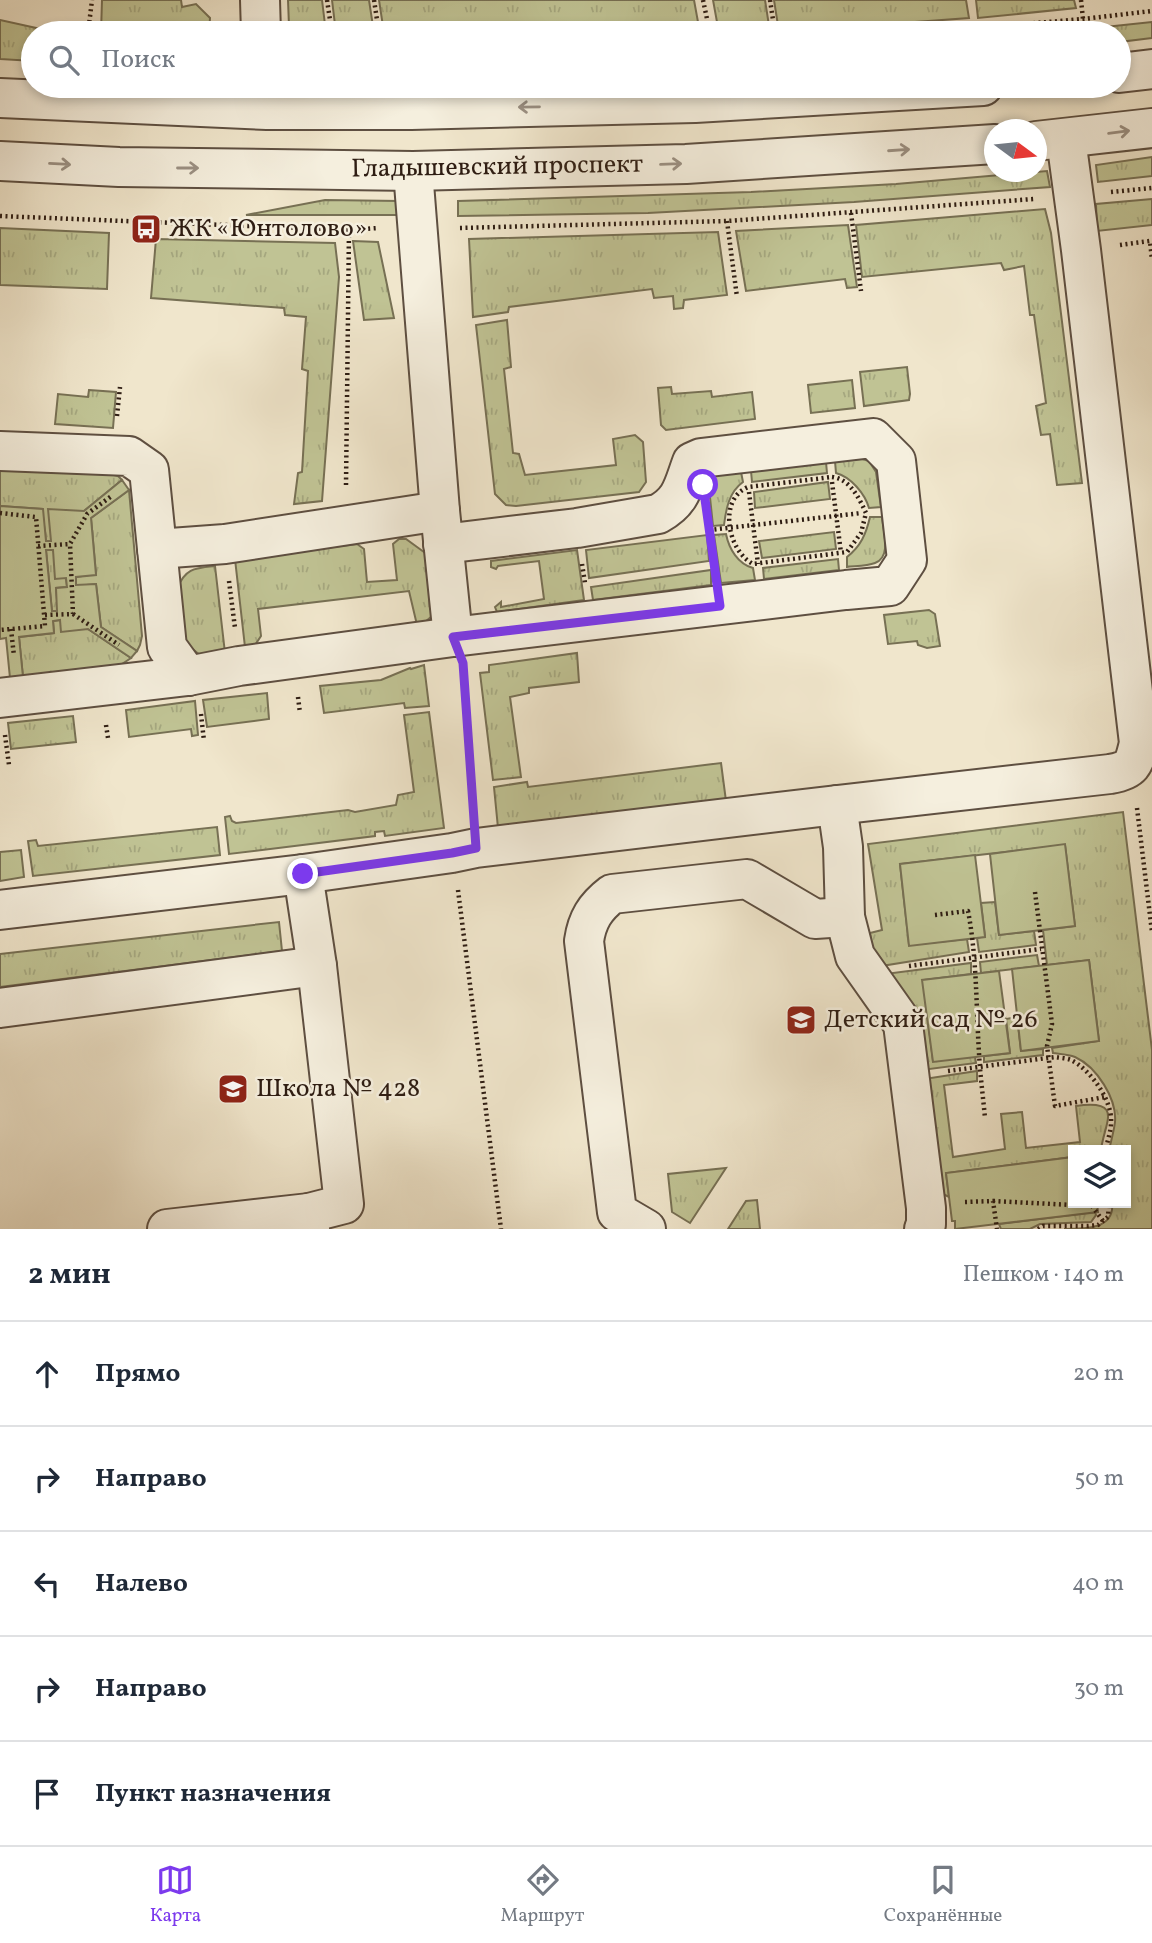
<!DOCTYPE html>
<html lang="ru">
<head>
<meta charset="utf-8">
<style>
	:root { --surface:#fff; --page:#f6f6f7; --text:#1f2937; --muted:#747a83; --line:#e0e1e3; --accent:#7c3aed }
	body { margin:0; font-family:Vollkorn,serif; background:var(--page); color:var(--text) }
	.controls { position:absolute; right:21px; bottom:21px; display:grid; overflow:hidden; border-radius:0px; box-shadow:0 4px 10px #0003 }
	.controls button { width:63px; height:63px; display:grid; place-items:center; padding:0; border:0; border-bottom:2px solid var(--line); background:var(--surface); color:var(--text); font:35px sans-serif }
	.compass { position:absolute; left:984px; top:119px; width:63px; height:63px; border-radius:50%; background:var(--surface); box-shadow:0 4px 10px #0003; rotate:105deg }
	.stop { position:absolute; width:21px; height:21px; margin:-16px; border:5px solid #7c3aed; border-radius:50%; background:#fff }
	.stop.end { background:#7c3aed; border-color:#fff; box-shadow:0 2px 7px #0008 }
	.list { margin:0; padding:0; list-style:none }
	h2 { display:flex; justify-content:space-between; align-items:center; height:91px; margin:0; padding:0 28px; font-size:30px }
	h2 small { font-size:23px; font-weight:400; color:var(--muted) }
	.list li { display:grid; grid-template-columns:46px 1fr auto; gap:21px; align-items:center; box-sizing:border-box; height:105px; padding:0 28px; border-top:2px solid var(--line) }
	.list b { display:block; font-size:26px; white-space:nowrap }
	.list em { font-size:23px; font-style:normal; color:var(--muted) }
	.icon { flex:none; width:38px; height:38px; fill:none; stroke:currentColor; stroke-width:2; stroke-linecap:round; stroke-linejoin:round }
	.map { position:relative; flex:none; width:1152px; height:1229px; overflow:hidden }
	.search { position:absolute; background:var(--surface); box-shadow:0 4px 10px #0003; left:21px; right:21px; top:21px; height:77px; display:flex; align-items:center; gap:18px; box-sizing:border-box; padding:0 24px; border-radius:38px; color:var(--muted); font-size:26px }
	.sheet { height:616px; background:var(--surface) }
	nav { display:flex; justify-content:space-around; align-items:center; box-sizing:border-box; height:98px; border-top:2px solid var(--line); background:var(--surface); font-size:19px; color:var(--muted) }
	nav a { display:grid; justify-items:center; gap:4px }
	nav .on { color:var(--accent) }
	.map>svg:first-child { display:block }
</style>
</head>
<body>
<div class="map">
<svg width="1152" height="1229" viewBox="0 0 1152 1229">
	<defs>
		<pattern id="grass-tufts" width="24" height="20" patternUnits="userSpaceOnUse" patternTransform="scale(1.75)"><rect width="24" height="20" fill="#c0c394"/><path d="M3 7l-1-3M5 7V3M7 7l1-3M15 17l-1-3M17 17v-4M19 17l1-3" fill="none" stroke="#a5a77f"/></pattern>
	</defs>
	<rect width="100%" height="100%" fill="#f0e6cc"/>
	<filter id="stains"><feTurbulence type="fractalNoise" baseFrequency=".00286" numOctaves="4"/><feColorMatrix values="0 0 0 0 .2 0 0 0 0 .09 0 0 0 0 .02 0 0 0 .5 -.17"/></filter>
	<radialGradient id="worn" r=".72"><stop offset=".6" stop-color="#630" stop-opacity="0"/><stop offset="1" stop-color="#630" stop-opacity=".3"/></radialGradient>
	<!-- grass -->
	<g fill="url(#grass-tufts)" stroke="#777054" stroke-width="2">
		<polygon points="102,0 181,0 182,7 196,4 210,18 209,33 101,33"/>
		<polygon points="288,0 322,0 326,33 291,33 289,26"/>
		<polygon points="332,0 369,0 374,33 336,33"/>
		<polygon points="379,0 694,0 700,33 384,33"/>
		<polygon points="713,0 765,0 770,32 719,33"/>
		<polygon points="774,0 966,0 969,18 779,32"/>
		<polygon points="976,0 1074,0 1076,8 978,18"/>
		<polygon points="0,20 59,33 33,33 33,61 0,59"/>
		<polygon points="1152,22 1152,38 1119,42 1119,33 1048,33"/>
		<polygon points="1152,157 1152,176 1098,182 1096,165"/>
		<polygon points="1047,171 1050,187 854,202 648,213 458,216 458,201 751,192 896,184"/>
		<polygon points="1152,199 1152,225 1097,231 1096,204"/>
		<polygon points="325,200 400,201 404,215 246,215"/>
		<polygon points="1045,209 1051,233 1082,483 1057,485 1050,434 1041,435 1036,406 1046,403 1034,315 1030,315 1024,266 1004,270 1001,263 862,277 856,225"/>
		<polygon points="848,225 857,287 847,288 845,279 746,291 736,231"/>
		<polygon points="0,228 109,233 107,289 0,285"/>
		<polygon points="718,232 727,295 684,300 683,308 674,309 673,296 654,298 652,289 509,307 508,312 473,317 469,239"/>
		<polygon points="156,239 335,243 339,277 322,501 294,504 298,473 302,472 308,371 302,369 306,317 285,315 284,308 151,298"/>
		<polygon points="353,241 378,242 394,318 364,320"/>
		<polygon points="507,320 511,367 504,369 513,453 519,454 525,475 616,465 613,439 635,435 643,442 646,482 639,492 516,506 506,505 495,494 476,325"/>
		<polygon points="907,367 910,394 909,400 864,406 860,372"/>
		<polygon points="852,380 855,408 811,413 808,385"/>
		<polygon points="671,387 672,394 711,391 712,397 752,392 755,419 666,430 661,425 658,388"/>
		<polygon points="89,390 116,392 113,428 55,424 58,394 88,397"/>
		<path d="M 859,458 L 869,461 L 876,472 L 881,507 L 869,508 C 865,494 851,477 836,473 L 835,461 Z"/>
		<polygon points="826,462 827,473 752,482 751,471"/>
		<polygon points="0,466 110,474 118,476 122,480 84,511 52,541 46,541 42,509 0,506"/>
		<path d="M 741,472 L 743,482 C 729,492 726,509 724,525 L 713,526 L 708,478 L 711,476 Z"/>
		<polygon points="828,482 830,499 755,508 754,492"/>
		<polygon points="129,490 142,636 140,645 137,651 101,627 96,584 76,586 76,577 96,574 91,518"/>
		<path d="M 870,517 L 882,517 C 883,530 892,557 875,563 C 867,566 856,566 847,567 L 847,557 C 861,546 866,534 870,517 Z"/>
		<polygon points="834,532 836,549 762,558 759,541"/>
		<path d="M 726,534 C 729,549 738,564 753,568 L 755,580 L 721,583 L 714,535 Z"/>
		<polygon points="707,535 709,561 589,578 586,550"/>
		<polygon points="399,539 406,539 428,555 432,616 424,623 417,625 409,591 258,609 261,636 255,645 245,647 235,559 357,544 364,549 367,582 397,580 393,544"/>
		<polygon points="46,550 53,550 66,578 67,587 56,588 58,611 52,612"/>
		<polygon points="577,550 584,600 497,612 495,607 501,602 501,607 544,599 539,561 498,566 496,569 491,567 491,561"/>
		<polygon points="838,559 839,570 764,579 763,568"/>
		<path d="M 215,566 L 225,653 L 200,655 L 185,643 L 177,589 C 185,568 195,568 215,566 Z"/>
		<polygon points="711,570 711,585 593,600 591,587"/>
		<polygon points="929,610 935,614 940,646 927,648 918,645 917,641 888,644 884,615"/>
		<polygon points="60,620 88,629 131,658 122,664 112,666 23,677 19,637 54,633 53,621"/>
		<polygon points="577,653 579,682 529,688 529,693 510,697 521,777 493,780 480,673 489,672 489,665"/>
		<polygon points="424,665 429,706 405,708 404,703 324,713 320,686 381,680 410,668 411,669"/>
		<polygon points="267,693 269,719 207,727 203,700"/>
		<polygon points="195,701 198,735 192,736 191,729 129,737 126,710"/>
		<polygon points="429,712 444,828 385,836 384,831 375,832 375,836 229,854 225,817 230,816 232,821 236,823 348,810 355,812 396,805 398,795 414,792 404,715"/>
		<polygon points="73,716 76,742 11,749 8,723"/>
		<polygon points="721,763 726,801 498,828 494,787 527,782 528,787"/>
		<path d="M 1123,812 L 1152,1050 L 1152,1229 L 1064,1229 C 1086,1229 1115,1229 1112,1203 L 1126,1203 L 1126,1150 L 1109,1150 C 1111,1141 1114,1131 1115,1122 C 1117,1099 1097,1067 1075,1057 C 1068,1054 1060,1054 1053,1053 L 1052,1048 L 1099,1041 L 1089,960 L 1047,965 L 1043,930 L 1075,926 L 1065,845 L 900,864 L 909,945 L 967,939 L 969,952 L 875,967 L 870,933 L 882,930 L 868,844 Z"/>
		<polygon points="217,827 220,855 33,876 28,841 36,840 38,846"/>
		<polygon points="21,850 24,877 0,881 0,852"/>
		<polygon points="995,902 999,935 1034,931 1036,945 979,952 977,938 985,936 981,903"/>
		<polygon points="279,922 282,951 0,987 0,954"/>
		<polygon points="1037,955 1039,966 981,973 980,962"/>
		<polygon points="971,963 971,974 923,980 933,1061 975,1056 976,1063 922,1070 885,974"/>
		<polygon points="1017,1017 1021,1051 1043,1049 1043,1055 984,1062 984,1056 1010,1053 1006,1019"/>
		<path d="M 977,1071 L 977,1081 L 944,1085 L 953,1157 L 1005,1149 L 1001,1114 L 1022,1112 L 1026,1148 L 1080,1142 L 1076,1106 C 1125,1099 1104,1123 1101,1150 L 1073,1150 L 1073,1157 L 946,1173 L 949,1197 L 937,1191 L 924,1079 Z"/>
		<polygon points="726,1168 690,1223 672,1212 668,1174"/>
		<polygon points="757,1200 760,1229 728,1229 746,1201"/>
		<polygon points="1095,1212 1096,1215 1091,1222 1040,1224 1030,1229 1001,1229 999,1224"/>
	</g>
	<!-- green -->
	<g fill="#c0c394" stroke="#777054" stroke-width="2" fill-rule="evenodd">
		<path d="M 122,480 L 129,490 L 91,518 L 96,575 L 76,577 L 76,585 L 96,584 L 101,627 L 137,651 L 131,658 L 88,629 L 61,632 L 60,620 L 53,621 L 54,633 L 19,637 L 23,677 L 10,678 L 6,638 L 0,639 L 0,506 L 43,509 L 46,541 L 51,541 L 48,509 L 84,511 ZM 46,550 L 53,550 L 55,579 L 66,578 L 67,587 L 56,588 L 57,611 L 52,611 Z"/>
		<polygon points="1065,844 1075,926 999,935 990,854"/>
		<polygon points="975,855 985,937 909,946 900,864"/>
		<polygon points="1089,960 1099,1041 1021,1051 1012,969"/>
		<polygon points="999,971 1010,1053 933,1062 922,980"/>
		<polygon points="1073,1157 1073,1203 1097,1203 1098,1212 955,1229 955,1221 952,1221 946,1173"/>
	</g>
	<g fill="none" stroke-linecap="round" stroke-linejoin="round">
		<!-- minor casing -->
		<g stroke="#5e4f41" stroke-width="42">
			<g id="minor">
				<polyline points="260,0 261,33"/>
				<polyline points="1119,73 1152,69"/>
				<polyline points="0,98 267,110 411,110 695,103 983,86"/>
				<polyline points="1036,141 1152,128"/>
				<polyline points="0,161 119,167 413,171 686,164 995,144"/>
				<polyline points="413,171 440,511 453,637"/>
				<polyline points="0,451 129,456 149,470 167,647 188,676"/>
				<polyline points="157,549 225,544 440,511"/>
				<path d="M 0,698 L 188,676 L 239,666 L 453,637 L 846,590 L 890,586 L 907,560 L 896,461 L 873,438 L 701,458 L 692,462 C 683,486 682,501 658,514 L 577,528 L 443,544"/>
				<polyline points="837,805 843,847 845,917 855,956 903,1024 926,1208 926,1224 924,1229"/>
				<polyline points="303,874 317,966 344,1204 309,1213"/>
				<path d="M 0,910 L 303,874 L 452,853 L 476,848 L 837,805 L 1110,774 C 1133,770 1134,764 1139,743 L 1081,250 L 1066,139"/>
				<polyline points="0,1008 317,966"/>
				<polyline points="167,1229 309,1213 310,1229"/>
				<path d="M 646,1229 L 617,1212 L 584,941 C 587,920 595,907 612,894 L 747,879 L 815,919 L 845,917"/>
			</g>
		</g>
		<!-- path -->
		<g stroke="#2e1d13" stroke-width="4.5" stroke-dasharray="2 3.5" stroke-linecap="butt">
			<polyline points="327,0 332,33"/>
			<polyline points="374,0 379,33"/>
			<polyline points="703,0 710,33"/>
			<polyline points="770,0 775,33"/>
			<polyline points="1081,0 1083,19"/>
			<polyline points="88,33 92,0"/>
			<polyline points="918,33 1083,19 1152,11"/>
			<polyline points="1111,192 1152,188"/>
			<polyline points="851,213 861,291"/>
			<polyline points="0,216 349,230 378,228"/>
			<polyline points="727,221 737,297"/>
			<polyline points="460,228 727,221 1034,199"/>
			<polyline points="1120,245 1150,241 1152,260"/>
			<polyline points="117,416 120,387"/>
			<path d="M 832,477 C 850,479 859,498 866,513 L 861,533 L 847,552 L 753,564 C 727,550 718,499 748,487 Z"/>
			<polyline points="832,482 841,553"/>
			<polyline points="346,485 349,230"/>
			<polyline points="749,492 758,564"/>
			<polyline points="0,513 36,517 45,626 0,630"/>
			<polyline points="709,529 714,569"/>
			<polyline points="709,530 862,513"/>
			<polyline points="38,546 70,544"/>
			<polyline points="582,564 585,583"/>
			<polyline points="229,581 235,628"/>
			<polyline points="73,614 119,645"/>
			<polyline points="45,615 73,614 70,544 87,514 113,495"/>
			<polyline points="11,629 14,656"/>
			<polyline points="464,674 473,808"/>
			<polyline points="298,697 300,713"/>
			<polyline points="201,714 204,741"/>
			<polyline points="106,725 108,738"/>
			<polyline points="5,735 9,765"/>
			<polyline points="1137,808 1152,932"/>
			<polyline points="458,890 501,1229"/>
			<polyline points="1035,892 1052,1024 1047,1046 1055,1106 1105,1097"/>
			<path d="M 935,915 L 968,911 C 977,958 976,1005 979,1053 C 980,1074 983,1096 985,1118"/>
			<polyline points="909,966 1041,949"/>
			<path d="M 948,1071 L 1055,1057 C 1060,1058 1066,1058 1071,1060 C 1090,1069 1113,1101 1111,1123 C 1111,1132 1107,1141 1106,1150"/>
			<polyline points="993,1201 1092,1206 1103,1221"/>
			<polyline points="965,1202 993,1201 997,1229"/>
			<polyline points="1038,1229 1043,1226 1088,1226 1098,1225 1108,1217 1109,1203"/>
		</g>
		<!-- minor -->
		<use href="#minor" stroke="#f5efde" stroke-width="38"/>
	</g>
	<!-- one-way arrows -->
	<defs><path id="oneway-shaft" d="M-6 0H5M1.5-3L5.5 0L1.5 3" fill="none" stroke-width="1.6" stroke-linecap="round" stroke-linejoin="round" transform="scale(1.75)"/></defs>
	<g stroke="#9b9083">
		<use href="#oneway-shaft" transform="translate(529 107) rotate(179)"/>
		<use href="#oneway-shaft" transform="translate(1119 132) rotate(-7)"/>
		<use href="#oneway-shaft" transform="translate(899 150) rotate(-4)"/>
		<use href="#oneway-shaft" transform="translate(60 164) rotate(3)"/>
		<use href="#oneway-shaft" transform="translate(671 164) rotate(-2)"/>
		<use href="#oneway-shaft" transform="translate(188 168)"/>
	</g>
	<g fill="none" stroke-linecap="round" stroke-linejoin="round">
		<!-- route -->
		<polyline stroke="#7c3aed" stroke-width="9" points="303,874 452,853 476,848 463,663 453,637 720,606 703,485"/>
	</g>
	<!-- icons -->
	<defs>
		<g id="bus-square" transform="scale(1.575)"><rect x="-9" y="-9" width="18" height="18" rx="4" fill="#8f2418" stroke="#f5efde"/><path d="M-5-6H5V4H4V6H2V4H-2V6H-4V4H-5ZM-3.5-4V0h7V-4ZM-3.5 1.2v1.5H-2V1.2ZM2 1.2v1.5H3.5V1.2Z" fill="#fff"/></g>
		<g id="school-square" transform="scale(1.575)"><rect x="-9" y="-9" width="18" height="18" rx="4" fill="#8f2418" stroke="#f5efde"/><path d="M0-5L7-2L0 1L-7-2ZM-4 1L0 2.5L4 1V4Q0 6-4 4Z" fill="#fff"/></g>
	</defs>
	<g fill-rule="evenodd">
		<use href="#bus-square" x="146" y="229"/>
		<use href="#school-square" x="801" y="1020"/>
		<use href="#school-square" x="233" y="1089"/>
	</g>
	<g text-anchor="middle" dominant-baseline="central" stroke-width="5" stroke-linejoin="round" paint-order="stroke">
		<!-- street labels -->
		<g font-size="26" fill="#2e1d13" stroke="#f5efde">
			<text transform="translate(497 167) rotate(-1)">Гладышевский проспект</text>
		</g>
		<!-- poi labels -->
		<g font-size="26" fill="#2e1d13" stroke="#f5efde" text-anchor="start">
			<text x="169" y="229">ЖК «Юнтолово»</text>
			<text x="824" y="1020">Детский сад № 26</text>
			<text x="256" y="1089">Школа № 428</text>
		</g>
	</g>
	<rect width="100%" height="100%" filter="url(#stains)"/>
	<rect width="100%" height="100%" fill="url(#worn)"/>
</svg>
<div class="controls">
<button><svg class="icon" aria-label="layers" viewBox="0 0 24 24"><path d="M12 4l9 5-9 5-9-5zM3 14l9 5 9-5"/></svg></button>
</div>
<svg class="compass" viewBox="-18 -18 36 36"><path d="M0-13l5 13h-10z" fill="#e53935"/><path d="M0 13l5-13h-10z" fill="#747a83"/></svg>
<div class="stop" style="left:703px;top:485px"></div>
<div class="stop end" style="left:303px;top:874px"></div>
<div class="search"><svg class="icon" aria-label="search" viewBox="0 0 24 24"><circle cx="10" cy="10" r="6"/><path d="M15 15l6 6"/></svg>Поиск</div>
</div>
<section class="sheet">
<h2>2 мин<small>Пешком · 140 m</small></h2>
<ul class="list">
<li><svg class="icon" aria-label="ahead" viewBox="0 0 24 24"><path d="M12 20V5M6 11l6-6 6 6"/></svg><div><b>Прямо</b></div><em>20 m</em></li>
<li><svg class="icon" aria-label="right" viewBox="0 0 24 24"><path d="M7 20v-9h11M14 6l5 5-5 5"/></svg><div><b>Направо</b></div><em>50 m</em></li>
<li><svg class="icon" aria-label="left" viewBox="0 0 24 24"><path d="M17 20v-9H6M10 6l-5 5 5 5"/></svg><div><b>Налево</b></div><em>40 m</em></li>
<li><svg class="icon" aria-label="right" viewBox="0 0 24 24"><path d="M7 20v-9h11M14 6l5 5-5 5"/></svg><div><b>Направо</b></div><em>30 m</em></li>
<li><svg class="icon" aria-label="arrive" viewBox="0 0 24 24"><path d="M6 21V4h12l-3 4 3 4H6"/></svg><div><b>Пункт назначения</b></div></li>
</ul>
</section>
<nav>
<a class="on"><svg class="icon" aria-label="map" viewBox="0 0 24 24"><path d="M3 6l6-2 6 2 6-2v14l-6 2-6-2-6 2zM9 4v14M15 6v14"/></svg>Карта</a>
<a><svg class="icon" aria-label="directions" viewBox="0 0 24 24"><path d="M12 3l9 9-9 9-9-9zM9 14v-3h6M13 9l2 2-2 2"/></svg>Маршрут</a>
<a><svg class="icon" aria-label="saved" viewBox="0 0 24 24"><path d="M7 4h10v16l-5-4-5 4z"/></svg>Сохранённые</a>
</nav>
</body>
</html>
